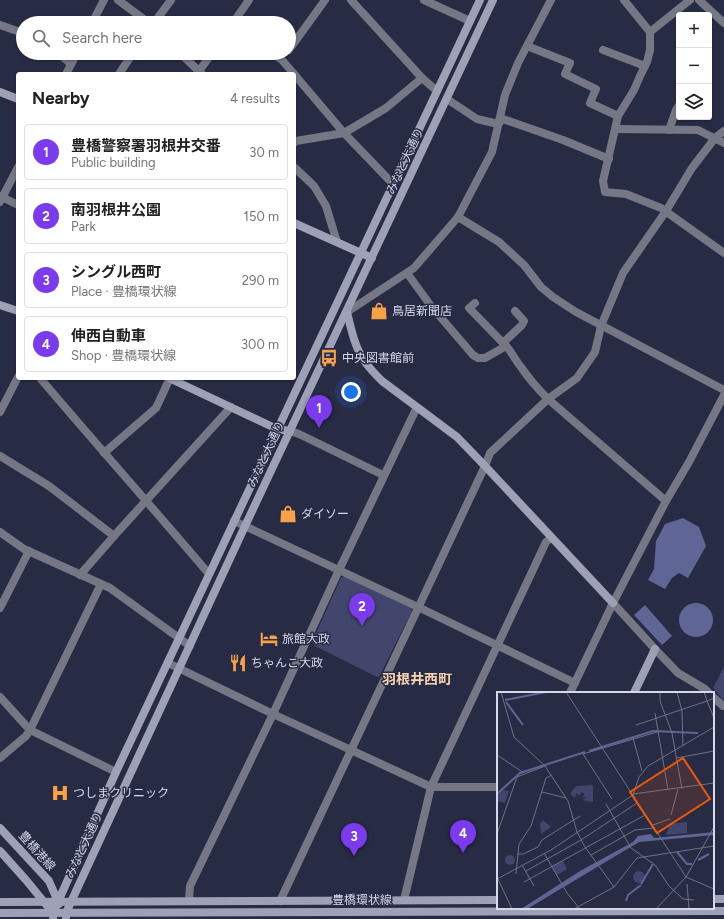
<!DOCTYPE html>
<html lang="en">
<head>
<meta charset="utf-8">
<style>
	:root { --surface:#fff; --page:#f6f6f6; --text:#202124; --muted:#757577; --line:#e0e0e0; --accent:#7c3aed }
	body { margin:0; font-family:Figtree,"Noto Sans JP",sans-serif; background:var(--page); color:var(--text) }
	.controls { position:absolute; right:12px; top:12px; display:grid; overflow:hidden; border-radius:4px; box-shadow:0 1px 3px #0004 }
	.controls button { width:36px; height:36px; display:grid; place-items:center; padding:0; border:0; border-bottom:1px solid var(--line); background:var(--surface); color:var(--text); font:20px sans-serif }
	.you { position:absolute; left:351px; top:392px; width:14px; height:14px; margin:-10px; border:3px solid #fff; border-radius:50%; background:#1a73e8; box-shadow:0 0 0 6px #1a73e833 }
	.badge { display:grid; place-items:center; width:26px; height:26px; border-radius:50%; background:var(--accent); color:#fff; font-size:13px; font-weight:700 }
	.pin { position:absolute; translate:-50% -33px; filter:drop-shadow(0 1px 2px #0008) }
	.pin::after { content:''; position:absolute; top:21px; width:14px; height:12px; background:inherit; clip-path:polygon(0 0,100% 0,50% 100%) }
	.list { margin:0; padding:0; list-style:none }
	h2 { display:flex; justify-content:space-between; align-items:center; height:52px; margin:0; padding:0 16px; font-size:17px }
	h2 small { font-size:13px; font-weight:400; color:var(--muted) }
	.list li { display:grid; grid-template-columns:26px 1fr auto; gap:12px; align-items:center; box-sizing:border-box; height:56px; margin:0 8px 8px; padding:0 8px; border:1px solid var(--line); border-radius:4px }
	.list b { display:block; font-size:15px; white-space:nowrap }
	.list p { margin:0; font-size:13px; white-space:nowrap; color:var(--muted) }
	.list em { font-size:13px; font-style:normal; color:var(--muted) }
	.icon { flex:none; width:22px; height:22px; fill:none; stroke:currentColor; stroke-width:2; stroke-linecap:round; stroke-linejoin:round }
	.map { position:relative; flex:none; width:724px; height:919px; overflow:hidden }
	.search { position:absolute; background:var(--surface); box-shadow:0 1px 3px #0004; left:16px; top:16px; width:280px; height:44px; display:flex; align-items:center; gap:10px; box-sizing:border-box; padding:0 14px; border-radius:22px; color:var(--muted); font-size:15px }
	.panel { position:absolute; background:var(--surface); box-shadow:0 1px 3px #0004; left:16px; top:72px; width:280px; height:308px; border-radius:4px }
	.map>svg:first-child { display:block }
</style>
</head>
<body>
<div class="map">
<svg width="724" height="919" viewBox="0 0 724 919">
	<rect width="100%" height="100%" fill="#282b44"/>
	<!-- green -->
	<g fill="#42466c">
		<polygon points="345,576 411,608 412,611 379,677 377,677 315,646 312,642 341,578"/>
		<polygon points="724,667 724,701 713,688"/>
	</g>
	<!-- water -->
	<g fill="#5f6595">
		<polygon points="683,518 699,527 706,546 688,578 679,573 672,578 665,589 648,580 654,569 656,541 665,524"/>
		<circle cx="696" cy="620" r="17"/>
		<polygon points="645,605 672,636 662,645 634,615"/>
	</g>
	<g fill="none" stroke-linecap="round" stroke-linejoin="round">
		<!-- street -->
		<g stroke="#757785" stroke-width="8">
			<polyline points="118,0 149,23"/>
			<polyline points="351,0 422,78 437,91"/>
			<polyline points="424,0 470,21"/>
			<polyline points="624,0 650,32 650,50 647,62 640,76 634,90 618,116 603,181 605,192 626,194 661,208 724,253"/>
			<polyline points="699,0 724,23"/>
			<polyline points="92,23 104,0"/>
			<polyline points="154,23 171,0"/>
			<polyline points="233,23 249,0"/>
			<polyline points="0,25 23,33"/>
			<polyline points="650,32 690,0"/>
			<polyline points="527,46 570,63 565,74 596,89 590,103 618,116"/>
			<polyline points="289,50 325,0"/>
			<polyline points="603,50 645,66"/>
			<polyline points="58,53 71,64"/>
			<polyline points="180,53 202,74"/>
			<polyline points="272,53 282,60 294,74"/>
			<polyline points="66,74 77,53"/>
			<polyline points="119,74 133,53"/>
			<polyline points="197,74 212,53"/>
			<polyline points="294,74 344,133 393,184"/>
			<polyline points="447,99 477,119 498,124 503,119 563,140 609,159"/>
			<polyline points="616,129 698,130 724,143"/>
			<polyline points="669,130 676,110 679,105"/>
			<polyline points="294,143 296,141 344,133 386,108 422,78"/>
			<polyline points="294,167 314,186 326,206 337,242"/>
			<polyline points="0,196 18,205"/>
			<polyline points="0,202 18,167"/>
			<polyline points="458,217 499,242 524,265 541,287 553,297 576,312 724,390"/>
			<path d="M 407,273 L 431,306 L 473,355 L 478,358 L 485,358 L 506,346 C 512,352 515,360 521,367 C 529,379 538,389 548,399 L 666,501"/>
			<polyline points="475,303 469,308 506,346"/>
			<polyline points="347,312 414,268 458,217 492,152 505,95 518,63 551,0"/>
			<polyline points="503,343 522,325 524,321 515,311"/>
			<path d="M 40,378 C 96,444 153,508 209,574"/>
			<polyline points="0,412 18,377"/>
			<polyline points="290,431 299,434 383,475"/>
			<polyline points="104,453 156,408 170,378"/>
			<polyline points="0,456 49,486 114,536"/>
			<polyline points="234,521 418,607 575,683"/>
			<polyline points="0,532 24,549 110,588 190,646"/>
			<polyline points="80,575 114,536 231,407"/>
			<polyline points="613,603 655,649 678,673 705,689 709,693"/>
			<polyline points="0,608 29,551"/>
			<polyline points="168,663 273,714 431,787 498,787"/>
			<polyline points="570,693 613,603 666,501 689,462 724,395"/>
			<polyline points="0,697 30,730 116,772"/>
			<polyline points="713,697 723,706"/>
			<polyline points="0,758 26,736 30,730 101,584"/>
			<polyline points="404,900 431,787 546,542 551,538"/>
			<polyline points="189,901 190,886 273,714 339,570 417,407"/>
			<polyline points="280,901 485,466 490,453 548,399 577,378 595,352 601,326 623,273 666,211 692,168 715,138 724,131"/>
		</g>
		<!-- secondary -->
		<g stroke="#9ea1b6" stroke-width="8">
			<polyline points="0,92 18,99"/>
			<polyline points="294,223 372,258"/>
			<polyline points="0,305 18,311"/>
			<path d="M 347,312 C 351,329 355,348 365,362 C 370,369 376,375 382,381 L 457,437 L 485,466 L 613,603"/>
			<polyline points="169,378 277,429 290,431"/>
			<polyline points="634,693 655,649"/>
			<polyline points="0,828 49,881 59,904"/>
			<polyline points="0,851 26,880 53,913"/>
			<polyline points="713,899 724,899"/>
			<polyline points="0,902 498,900"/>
			<polyline points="0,913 724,911"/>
			<polyline points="53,919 53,913 116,772 480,0"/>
			<polyline points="66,919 66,913 71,902 245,526 493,0"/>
		</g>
	</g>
	<!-- icons -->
	<defs>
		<g id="shop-bare" transform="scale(1.38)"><path d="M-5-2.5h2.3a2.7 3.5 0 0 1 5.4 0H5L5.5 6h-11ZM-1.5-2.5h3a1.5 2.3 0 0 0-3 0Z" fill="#f7a149" stroke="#282b44" stroke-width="2.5" paint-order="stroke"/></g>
		<g id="bus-bare" transform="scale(1.38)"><path d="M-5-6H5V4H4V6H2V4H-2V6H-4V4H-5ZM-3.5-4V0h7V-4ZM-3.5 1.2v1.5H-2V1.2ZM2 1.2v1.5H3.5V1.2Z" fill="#f7a149" stroke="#282b44" stroke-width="2.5" paint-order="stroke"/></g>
		<g id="hotel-bare" transform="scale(1.38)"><path d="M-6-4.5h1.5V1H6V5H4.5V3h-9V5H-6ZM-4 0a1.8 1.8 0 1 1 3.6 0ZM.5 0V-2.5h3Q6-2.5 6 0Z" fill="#f7a149" stroke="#282b44" stroke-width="2.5" paint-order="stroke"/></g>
		<g id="restaurant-bare" transform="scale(1.38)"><path d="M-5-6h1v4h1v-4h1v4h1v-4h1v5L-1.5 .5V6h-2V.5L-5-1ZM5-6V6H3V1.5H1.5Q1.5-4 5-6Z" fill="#f7a149" stroke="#282b44" stroke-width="2.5" paint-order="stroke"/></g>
		<g id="hospital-bare" transform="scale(1.38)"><path d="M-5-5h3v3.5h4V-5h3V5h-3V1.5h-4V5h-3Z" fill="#f7a149" stroke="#282b44" stroke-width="2.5" paint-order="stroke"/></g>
	</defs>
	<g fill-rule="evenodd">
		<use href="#shop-bare" x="379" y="311"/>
		<use href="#bus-bare" x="329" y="358"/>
		<use href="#shop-bare" x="288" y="514"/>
		<use href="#hotel-bare" x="269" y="639"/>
		<use href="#restaurant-bare" x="238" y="663"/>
		<use href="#hospital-bare" x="60" y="793"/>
	</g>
	<g text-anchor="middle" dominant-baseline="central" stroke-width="3" stroke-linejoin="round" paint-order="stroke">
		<!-- street labels -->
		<g font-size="12" fill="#d6d9ea" stroke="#282b44">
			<text transform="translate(405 161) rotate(-65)">みなと大通り</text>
			<text transform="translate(266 454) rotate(-65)">みなと大通り</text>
			<text transform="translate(84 845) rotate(-65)">みなと大通り</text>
			<text transform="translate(37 851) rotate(48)">豊橋港線</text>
			<text x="362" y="900">豊橋環状線</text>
		</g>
		<!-- poi labels -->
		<g font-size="12" fill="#d6d9ea" stroke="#282b44" text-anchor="start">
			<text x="392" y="311">鳥居新聞店</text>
			<text x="342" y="358">中央図書館前</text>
			<text x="301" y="514">ダイソー</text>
			<text x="282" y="639">旅館大政</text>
			<text x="251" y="663">ちゃんこ大政</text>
			<text x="73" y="793">つしまクリニック</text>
		</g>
		<!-- quarter labels -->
		<g font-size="14" font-weight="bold" fill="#f8d4b3" stroke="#282b44">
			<text x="417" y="679">羽根井西町</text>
		</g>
	</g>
	<!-- overview -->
	<g transform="translate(497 692)">
		<rect width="217" height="217" fill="#282b44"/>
		<path d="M 96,93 L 96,110 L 85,108 L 91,105 L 85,106 L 88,102 L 85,100 L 82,104 L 80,101 L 78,106 L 73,102 L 79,94 ZM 6,98 L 12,99 L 8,111 L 0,109 L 0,103 ZM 46,128 L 54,135 L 44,142 L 43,132 ZM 190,130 L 190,141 L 169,143 L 173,132 ZM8 168a5 5 0 1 1 10 0a5 5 0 1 1-10 0ZM 66,169 L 70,177 L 60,183 L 55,174 ZM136 185a6 6 0 1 1 12 0a6 6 0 1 1-12 0Z" fill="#42466c"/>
		<path d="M 217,140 L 217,143 L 142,150 L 30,217 L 24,217 L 83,179 L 136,150 L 141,144 L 154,142 L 157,146 Z" fill="#5f6595"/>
		<path fill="none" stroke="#5f6595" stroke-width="2" d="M 8,8 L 49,0M 9,10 L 26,33M 92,59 L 156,39 L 201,41M 0,102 L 23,81 L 88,60M 180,160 L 190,172 L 195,172M 201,168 L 212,162M 144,192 L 156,172M 129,209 L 131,203 L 144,193"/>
		<path fill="none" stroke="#6e7186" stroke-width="1" d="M 69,0 L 189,185 L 217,197M 163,0 L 163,9 L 175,41 L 185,97M 180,0 L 185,19 L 186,53M 217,6 L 210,9 L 217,26M 158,21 L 171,98M 139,33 L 210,9 L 207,0M 136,46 L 145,79M 0,63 L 27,81M 180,66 L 217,59M 48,74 L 71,109 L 80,140 L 88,155 L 117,195M 45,100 L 69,106M 136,102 L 217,91M 115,107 L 86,62 L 160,40M 109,112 L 134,156 L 158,173 L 172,194 L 186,207 L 197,208M 174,123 L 181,97M 156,133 L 173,127M 0,142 L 20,85 L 48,74 L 17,45 L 4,0M 47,161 L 70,201 L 83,217M 20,162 L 26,162 L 41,155 L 45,148 L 83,124M 94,163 L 138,138 L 157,136M 25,173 L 37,194M 29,179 L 84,148 L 140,111M 19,182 L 22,152 L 34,134 L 49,86 L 55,83M 0,185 L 15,217M 0,187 L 54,158 L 136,103 L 142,85 L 151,74 L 217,35M 27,190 L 148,123M 190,192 L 192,217M 77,217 L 117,195 L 140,166 L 217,154M 159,217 L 189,185 L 217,135"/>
		<path fill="#e8590c" fill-opacity="0.15" stroke="#e8590c" stroke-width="2" d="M 186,66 L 213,107 L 160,141 L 133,100 Z"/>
		<rect width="217" height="217" fill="none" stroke="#d6d9ea" stroke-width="2"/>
	</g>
</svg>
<div class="controls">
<button>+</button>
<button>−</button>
<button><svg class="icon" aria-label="layers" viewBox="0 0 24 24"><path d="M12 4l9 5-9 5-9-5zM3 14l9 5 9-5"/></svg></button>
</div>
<div class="you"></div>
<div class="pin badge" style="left:319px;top:428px">1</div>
<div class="pin badge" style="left:362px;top:626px">2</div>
<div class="pin badge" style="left:354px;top:856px">3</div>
<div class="pin badge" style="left:463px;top:853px">4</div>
<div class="search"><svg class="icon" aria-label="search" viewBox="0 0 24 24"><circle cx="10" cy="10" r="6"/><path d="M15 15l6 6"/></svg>Search here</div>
<section class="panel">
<h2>Nearby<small>4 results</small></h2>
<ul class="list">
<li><span class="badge">1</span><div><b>豊橋警察署羽根井交番</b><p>Public building</p></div><em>30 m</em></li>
<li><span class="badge">2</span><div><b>南羽根井公園</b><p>Park</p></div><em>150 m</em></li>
<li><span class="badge">3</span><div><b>シングル西町</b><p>Place · 豊橋環状線</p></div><em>290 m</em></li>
<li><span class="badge">4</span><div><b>伸西自動車</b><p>Shop · 豊橋環状線</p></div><em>300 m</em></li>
</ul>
</section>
</div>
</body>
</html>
